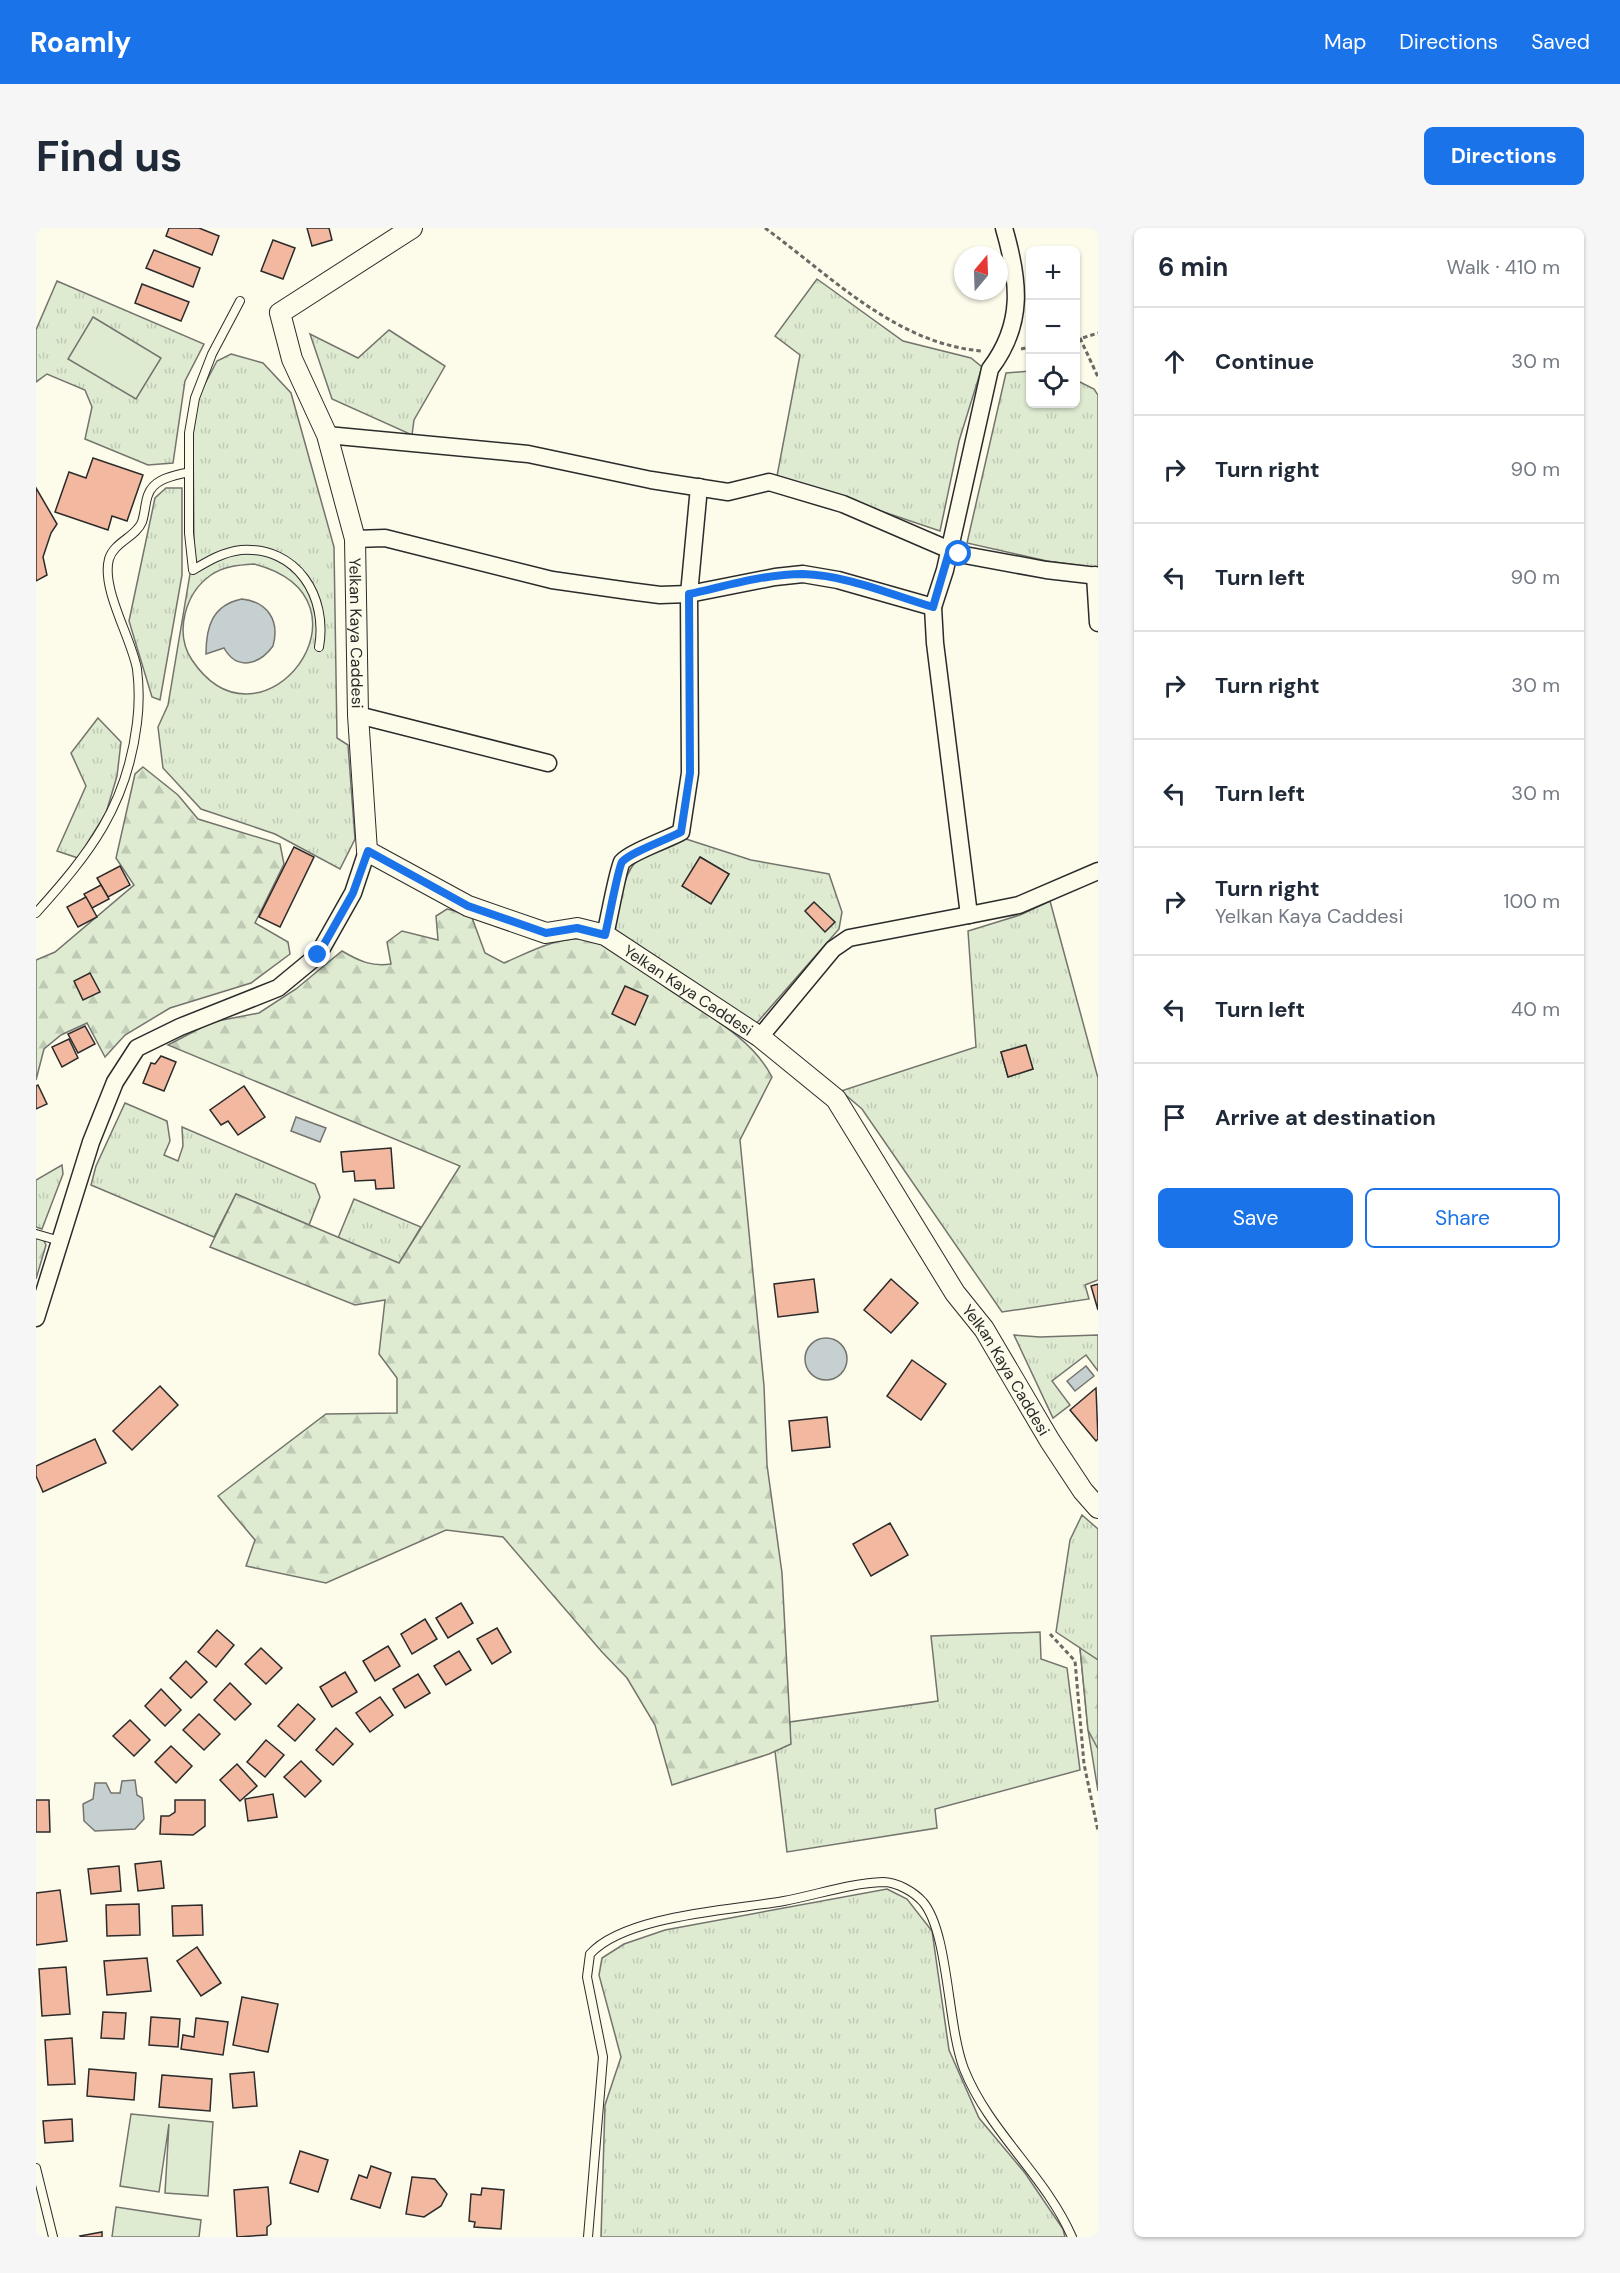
<!DOCTYPE html>
<html lang="en">
<head>
<meta charset="utf-8">
<style>
	:root { --surface:#fff; --page:#f6f6f7; --text:#1f2937; --muted:#747a83; --line:#e0e1e3; --accent:#1a73e8 }
	body { margin:0; font-family:"DM Sans",sans-serif; background:var(--page); color:var(--text) }
	.controls { position:absolute; right:18px; top:18px; display:grid; overflow:hidden; border-radius:9px; box-shadow:0 2px 4px #0004 }
	.controls button { width:54px; height:54px; display:grid; place-items:center; padding:0; border:0; border-bottom:2px solid var(--line); background:var(--surface); color:var(--text); font:30px sans-serif }
	.compass { position:absolute; left:918px; top:18px; width:54px; height:54px; border-radius:50%; background:var(--surface); box-shadow:0 2px 4px #0004; rotate:19deg }
	.stop { position:absolute; width:18px; height:18px; margin:-14px; border:4px solid #1a73e8; border-radius:50%; background:#fff }
	.stop.end { background:#1a73e8; border-color:#fff; box-shadow:0 2px 6px #0008 }
	.list { margin:0; padding:0; list-style:none }
	h2 { display:flex; justify-content:space-between; align-items:center; height:78px; margin:0; padding:0 24px; font-size:26px }
	h2 small { font-size:20px; font-weight:400; color:var(--muted) }
	.list li { display:grid; grid-template-columns:39px 1fr auto; gap:18px; align-items:center; box-sizing:border-box; height:108px; padding:0 24px; border-top:2px solid var(--line) }
	.list b { display:block; font-size:22px; white-space:nowrap }
	.list p { margin:0; font-size:20px; white-space:nowrap; color:var(--muted) }
	.list em { font-size:20px; font-style:normal; color:var(--muted) }
	.actions { display:flex; gap:12px; padding:18px 24px }
	.actions a { flex:1; padding:14px 0; border:2px solid var(--accent); border-radius:9px; text-align:center; font-size:21px; color:var(--accent) }
	.actions .main { background:var(--accent); color:#fff }
	.icon { flex:none; width:33px; height:33px; fill:none; stroke:currentColor; stroke-width:2; stroke-linecap:round; stroke-linejoin:round }
	.map { position:relative; flex:none; width:1062px; height:2009px; overflow:hidden; border-radius:9px }
	header { display:flex; align-items:center; gap:36px; box-sizing:border-box; height:84px; padding:0 30px; background:var(--accent); color:#fff }
	header strong { font-size:28px }
	nav { display:flex; gap:33px; margin-inline-start:auto; font-size:21px }
	.intro { display:flex; align-items:center; justify-content:space-between; box-sizing:border-box; height:144px; padding:0 36px }
	h1 { margin:0; font-size:42px }
	.button { padding:15px 27px; border-radius:9px; background:var(--accent); color:#fff; font-size:21px; font-weight:700 }
	main { display:flex; gap:36px; padding:0 36px }
	aside { flex:1; background:var(--surface); border-radius:9px; box-shadow:0 2px 4px #0004 }
	.map>svg:first-child { display:block }
</style>
</head>
<body>
<header>
<strong>Roamly</strong>
<nav><a>Map</a><a>Directions</a><a>Saved</a></nav>
</header>
<div class="intro"><h1>Find us</h1><a class="button">Directions</a></div>
<main>
<div class="map">
<svg width="1062" height="2009" viewBox="0 0 1062 2009">
	<defs>
		<pattern id="grass-tufts" width="24" height="20" patternUnits="userSpaceOnUse" patternTransform="scale(1.5)"><rect width="24" height="20" fill="#deebd1"/><path d="M3 7l-1-3M5 7V3M7 7l1-3M15 17l-1-3M17 17v-4M19 17l1-3" fill="none" stroke="#bfcab4"/></pattern>
		<pattern id="forest-firs" width="22" height="20" patternUnits="userSpaceOnUse" patternTransform="scale(1.5)"><rect width="22" height="20" fill="#deebd1"/><path d="M5 1l3.5 6h-7zM16 11l3.5 6h-7z" fill="#bfcab4"/></pattern>
	</defs>
	<rect width="100%" height="100%" fill="#fdfbea"/>
	<!-- grass -->
	<g fill="url(#grass-tufts)" stroke="#74746e" stroke-width="1.5" fill-rule="evenodd">
		<polygon points="781,51 867,113 935,130 946,139 923,213 904,303 741,248 764,127 739,108"/>
		<polygon points="21,53 168,116 149,153 137,235 112,237 49,211 56,179 49,162 11,146 0,154 0,102"/>
		<polygon points="353,102 409,138 378,192 376,207 296,171 274,106 322,130"/>
		<path d="M 195,126 L 227,135 L 255,165 L 298,319 L 301,510 L 312,517 L 319,611 L 304,641 L 239,606 L 165,581 L 127,540 L 122,499 L 132,477 L 158,322 L 157,204 L 163,167 L 181,133 ZM 218,336 C 351,371 226,536 156,432 C 138,405 149,365 175,347 C 188,338 203,337 218,336 Z"/>
		<polygon points="994,143 994,176 1040,176 1040,152 1058,161 1062,167 1062,340 1011,333 931,315 970,145"/>
		<polygon points="130,260 146,260 146,347 124,472 116,469 93,393 119,270"/>
		<polygon points="62,490 85,514 81,548 70,585 42,630 21,623 50,558 35,525"/>
		<path d="M 650,611 L 715,632 L 793,646 L 806,684 L 803,701 L 719,797 L 576,705 C 581,687 587,640 603,632 C 619,624 635,620 650,611 ZM 664,629 L 693,646 L 675,675 L 647,658 Z"/>
		<path d="M 1014,673 L 1062,850 L 1062,1052 L 1049,1057 L 1053,1071 L 966,1084 L 826,881 L 805,863 L 940,819 L 932,703 L 984,687 ZM 989,817 L 997,841 L 972,849 L 965,824 Z"/>
		<polygon points="89,875 131,893 134,913 128,927 142,933 147,918 146,899 279,956 284,969 273,997 200,966 178,1009 55,957 60,938"/>
		<polygon points="26,937 27,946 6,1001 0,999 0,952"/>
		<polygon points="318,971 385,999 363,1036 302,1010"/>
		<polygon points="978,1107 1004,1109 1062,1107 1062,1143 1050,1127 1016,1153 1034,1177 1017,1190"/>
		<polygon points="1046,1287 1062,1301 1062,1563 1052,1502 1044,1420 1020,1404 1034,1312"/>
		<polygon points="1004,1404 1005,1431 1031,1440 1044,1542 899,1581 901,1600 751,1624 739,1523 754,1516 754,1494 902,1473 895,1408"/>
		<polygon points="851,1661 871,1671 896,1703 913,1822 943,1890 989,1945 1027,2001 1029,2009 565,2009 569,1877 585,1829 563,1747 566,1730 588,1716 629,1702"/>
	</g>
	<!-- forest -->
	<g fill="url(#forest-firs)" stroke="#74746e" stroke-width="1.5">
		<polygon points="107,539 142,567 162,591 244,616 248,636 219,695 252,714 254,726 215,755 134,780 89,807 69,829 51,795 25,807 8,821 0,852 0,732 19,724 98,657 80,630 99,546"/>
		<path d="M 411,681 L 435,687 L 449,725 L 468,735 C 494,724 522,708 551,711 C 581,714 608,745 632,761 C 668,786 715,808 736,849 L 704,912 L 728,1158 L 731,1237 L 746,1345 L 755,1516 L 733,1526 L 636,1557 L 619,1497 L 591,1450 L 566,1424 L 467,1309 L 410,1302 L 290,1355 L 210,1338 L 219,1312 L 182,1268 L 290,1186 L 361,1185 L 361,1150 L 343,1126 L 349,1072 L 319,1077 L 174,1019 L 200,966 L 363,1035 L 424,938 L 132,817 L 176,794 L 223,785 L 260,761 L 306,723 C 323,733 336,739 355,736 L 351,714 L 366,703 L 402,712 L 400,688 Z"/>
		<polygon points="0,1010 7,1011 10,1017 0,1051"/>
		<polygon points="1044,1420 1062,1432 1062,1521 1052,1502"/>
	</g>
	<!-- pitch -->
	<g fill="#deebd1" stroke="#74746e" stroke-width="1.5">
		<polygon points="57,89 125,130 100,171 32,131"/>
		<polygon points="95,1886 177,1894 172,1968 129,1965 133,1896 123,1964 84,1958"/>
		<polygon points="80,1979 165,1992 163,2009 76,2009"/>
	</g>
	<!-- water -->
	<g fill="#c7d0d0" stroke="#74746e" stroke-width="1.5">
		<path d="M 206,371 C 232,374 244,393 237,418 C 223,437 201,443 188,420 L 170,426 C 170,399 176,377 206,371 Z"/>
		<polygon points="260,889 290,900 284,914 255,903"/>
		<circle cx="790" cy="1131" r="21"/>
		<polygon points="1050,1138 1058,1148 1039,1163 1031,1153"/>
		<polygon points="99,1552 101,1567 106,1570 108,1591 99,1601 59,1603 48,1593 47,1576 57,1571 59,1555 70,1555 75,1565 84,1565 86,1553"/>
	</g>
	<!-- building -->
	<g fill="#f2b8a0" stroke="#2b2b2b" stroke-width="1.5">
		<polygon points="133,0 163,0 183,8 176,27 130,8"/>
		<polygon points="271,0 293,0 296,12 276,18"/>
		<polygon points="237,12 259,20 247,51 225,43"/>
		<polygon points="118,22 164,40 157,59 110,40"/>
		<polygon points="106,56 153,74 145,93 99,75"/>
		<polygon points="57,230 107,247 91,293 76,288 72,302 19,284 33,244 50,250"/>
		<polygon points="0,260 21,296 15,305 7,329 11,347 0,353"/>
		<polygon points="258,619 278,629 244,699 223,689"/>
		<polygon points="664,629 693,646 675,676 646,658"/>
		<polygon points="84,638 94,657 72,669 61,650"/>
		<polygon points="65,657 73,671 56,680 48,666"/>
		<polygon points="50,669 61,689 42,699 31,679"/>
		<polygon points="778,674 799,694 789,704 769,683"/>
		<polygon points="54,745 64,764 47,772 38,753"/>
		<polygon points="589,758 612,768 599,797 576,786"/>
		<polygon points="49,798 59,816 42,825 32,806"/>
		<polygon points="33,811 42,830 26,839 16,819"/>
		<polygon points="990,817 997,841 972,849 965,824"/>
		<polygon points="125,828 140,834 128,863 107,855 115,835 119,836"/>
		<polygon points="2,857 11,876 0,881 0,858"/>
		<polygon points="208,858 229,889 202,907 192,893 185,897 174,882"/>
		<polygon points="355,920 358,960 340,961 339,952 319,953 318,943 307,944 305,924"/>
		<polygon points="778,1051 782,1084 742,1089 738,1056"/>
		<polygon points="855,1051 882,1075 855,1105 828,1082"/>
		<polygon points="1062,1056 1062,1082 1055,1058"/>
		<polygon points="876,1132 910,1156 885,1192 851,1168"/>
		<polygon points="124,1158 142,1177 96,1222 77,1203"/>
		<polygon points="1060,1160 1062,1211 1060,1213 1034,1182"/>
		<polygon points="791,1189 794,1219 756,1223 753,1193"/>
		<polygon points="59,1211 70,1235 7,1264 0,1248 0,1238"/>
		<polygon points="854,1295 872,1327 835,1348 817,1316"/>
		<polygon points="425,1375 437,1395 412,1410 400,1390"/>
		<polygon points="389,1391 401,1411 376,1426 365,1406"/>
		<polygon points="461,1400 475,1424 456,1436 441,1411"/>
		<polygon points="181,1402 198,1417 180,1439 162,1424"/>
		<polygon points="352,1418 364,1438 339,1453 327,1433"/>
		<polygon points="225,1420 246,1440 230,1456 209,1436"/>
		<polygon points="423,1423 435,1442 410,1457 398,1438"/>
		<polygon points="150,1433 171,1454 155,1470 134,1450"/>
		<polygon points="309,1444 321,1464 296,1479 284,1459"/>
		<polygon points="382,1446 394,1465 369,1480 357,1461"/>
		<polygon points="194,1455 215,1476 199,1492 178,1472"/>
		<polygon points="125,1461 145,1482 129,1498 109,1478"/>
		<polygon points="344,1469 357,1487 334,1504 320,1485"/>
		<polygon points="262,1476 279,1491 259,1513 242,1498"/>
		<polygon points="163,1486 184,1506 168,1522 147,1502"/>
		<polygon points="94,1492 114,1512 98,1528 77,1508"/>
		<polygon points="300,1500 317,1516 297,1537 280,1522"/>
		<polygon points="230,1512 248,1527 229,1549 211,1534"/>
		<polygon points="135,1518 156,1538 140,1555 119,1534"/>
		<polygon points="265,1533 285,1553 269,1569 248,1549"/>
		<polygon points="201,1536 221,1558 204,1573 184,1552"/>
		<polygon points="237,1566 241,1589 212,1593 209,1571"/>
		<polygon points="0,1572 13,1572 14,1604 0,1604"/>
		<polygon points="139,1572 169,1572 169,1598 157,1607 124,1606 125,1588 133,1588 139,1584"/>
		<polygon points="125,1633 128,1660 102,1663 99,1636"/>
		<polygon points="83,1638 85,1663 55,1666 52,1641"/>
		<polygon points="24,1662 31,1713 0,1717 0,1665"/>
		<polygon points="103,1676 104,1707 71,1708 70,1677"/>
		<polygon points="166,1677 167,1707 137,1708 136,1678"/>
		<polygon points="161,1719 185,1755 165,1768 141,1733"/>
		<polygon points="111,1730 115,1763 71,1767 68,1733"/>
		<polygon points="30,1739 34,1786 6,1788 3,1741"/>
		<polygon points="206,1769 242,1776 232,1824 197,1817"/>
		<polygon points="67,1784 90,1785 88,1811 65,1810"/>
		<polygon points="115,1789 144,1791 142,1819 113,1817"/>
		<polygon points="160,1790 192,1794 187,1827 145,1821 147,1807 158,1809"/>
		<polygon points="36,1810 39,1856 12,1857 9,1812"/>
		<polygon points="53,1841 100,1845 98,1872 51,1868"/>
		<polygon points="218,1844 221,1878 197,1880 194,1846"/>
		<polygon points="126,1847 176,1851 174,1883 123,1879"/>
		<polygon points="36,1891 37,1913 9,1915 7,1893"/>
		<polygon points="264,1923 292,1932 282,1964 254,1955"/>
		<polygon points="335,1938 355,1945 344,1980 315,1971 323,1947 331,1950"/>
		<polygon points="376,1949 399,1951 411,1966 405,1978 388,1989 370,1986"/>
		<polygon points="232,1959 235,1996 231,1999 231,2007 201,2009 198,1962"/>
		<polygon points="446,1960 468,1962 465,2001 438,1999 439,1994 433,1993 435,1966 445,1967"/>
		<polygon points="66,2004 66,2009 45,2009 44,2008"/>
	</g>
	<g fill="none" stroke-linecap="round" stroke-linejoin="round">
		<!-- service casing -->
		<g stroke="#2b2b2b" stroke-width="10">
			<g id="service">
				<path d="M 204,73 L 176,126 L 159,170 L 153,205 L 153,305 L 157,342 C 172,333 187,324 205,322 C 261,318 292,369 283,419"/>
				<path d="M 0,685 C 54,625 91,578 101,495 C 103,479 103,457 101,441 C 95,409 65,361 73,331 C 78,314 100,309 106,294 C 109,285 109,275 112,267 C 118,250 138,248 153,244"/>
				<polyline points="0,1006 24,1013"/>
				<polyline points="0,1940 17,2009"/>
				<path d="M 552,2009 L 567,1829 L 551,1749 L 554,1726 C 589,1687 697,1682 748,1673 C 780,1667 815,1655 847,1654 C 861,1654 878,1664 887,1674 C 913,1705 911,1797 928,1841 C 953,1904 1009,1947 1036,2009"/>
			</g>
		</g>
		<!-- minor casing -->
		<g stroke="#2b2b2b" stroke-width="19">
			<g id="minor">
				<polyline points="291,207 492,226 615,252 692,264 733,254 807,276 923,326 1010,342 1062,348"/>
				<polyline points="319,311 349,310 516,352 593,363 624,367 653,366 739,349 767,346 802,352 897,379"/>
				<polyline points="1059,347 1062,395"/>
				<polyline points="322,487 512,535"/>
				<polyline points="933,687 983,677 1062,643"/>
				<path d="M 569,707 C 572,696 582,640 586,634 C 593,625 632,611 645,604 L 654,545 L 653,366 L 663,259"/>
				<path d="M 724,809 L 797,721 L 813,710 L 933,687 L 899,415 L 897,379 L 909,342 L 954,141 C 989,95 983,52 968,0"/>
				<polyline points="0,1090 55,914 79,854 101,820 144,799 242,760 282,727 317,665 331,623"/>
			</g>
		</g>
		<!-- tertiary casing -->
		<g stroke="#2b2b2b" stroke-width="22">
			<g id="tertiary">
				<path id="s1" d="M 376,0 L 244,85 L 256,131 L 291,207 L 319,311 L 322,487 L 331,623 L 432,678 L 510,705 L 541,700 L 569,707 L 724,809 L 800,871 L 919,1065 L 948,1101 L 1014,1213 L 1047,1263 L 1062,1280"/>
			</g>
		</g>
		<!-- path -->
		<g stroke="#6a6964" stroke-width="3" stroke-dasharray="4.5 3" stroke-linecap="butt">
			<path d="M 729,0 C 795,48 860,116 946,123"/>
			<polyline points="1044,110 1062,149"/>
			<polyline points="1040,112 1062,105"/>
			<polyline points="985,121 994,119"/>
			<polyline points="1014,1406 1039,1433 1048,1536 1062,1603"/>
		</g>
		<!-- service -->
		<use href="#service" stroke="#fdfbea" stroke-width="8"/>
		<!-- minor -->
		<use href="#minor" stroke="#fdfbea" stroke-width="16"/>
		<!-- tertiary -->
		<use href="#tertiary" stroke="#fdfbea" stroke-width="20"/>
	</g>
	<g fill="none" stroke-linecap="round" stroke-linejoin="round">
		<!-- route -->
		<path stroke="#1a73e8" stroke-width="8" d="M 282,727 L 317,665 L 332,623 L 432,678 L 510,705 L 541,700 L 569,707 C 572,696 582,640 586,634 C 593,625 632,611 645,604 L 654,545 L 653,366 C 690,358 729,346 767,346 C 810,347 856,367 897,379 L 914,321 L 923,326"/>
	</g>
	<g text-anchor="middle" dominant-baseline="central" stroke-width="4.5" stroke-linejoin="round" paint-order="stroke">
		<!-- street labels -->
		<g font-size="16" fill="#2b2b2b" stroke="#fdfbea">
			<text stroke="none"><textPath href="#s1" startOffset="490">Yelkan Kaya Caddesi</textPath></text>
			<text stroke="none"><textPath href="#s1" startOffset="1066">Yelkan Kaya Caddesi</textPath></text>
			<text stroke="none"><textPath href="#s1" startOffset="1570">Yelkan Kaya Caddesi</textPath></text>
		</g>
	</g>
</svg>
<div class="controls">
<button>+</button>
<button>−</button>
<button><svg class="icon" aria-label="locate" viewBox="0 0 24 24"><circle cx="12" cy="12" r="6"/><path d="M12 2v4M12 18v4M2 12h4M18 12h4"/></svg></button>
</div>
<svg class="compass" viewBox="-18 -18 36 36"><path d="M0-13l5 13h-10z" fill="#e53935"/><path d="M0 13l5-13h-10z" fill="#747a83"/></svg>
<div class="stop" style="left:923px;top:326px"></div>
<div class="stop end" style="left:282px;top:727px"></div>
</div>
<aside>
<h2>6 min<small>Walk · 410 m</small></h2>
<ul class="list">
<li><svg class="icon" aria-label="ahead" viewBox="0 0 24 24"><path d="M12 20V5M6 11l6-6 6 6"/></svg><div><b>Continue</b></div><em>30 m</em></li>
<li><svg class="icon" aria-label="right" viewBox="0 0 24 24"><path d="M7 20v-9h11M14 6l5 5-5 5"/></svg><div><b>Turn right</b></div><em>90 m</em></li>
<li><svg class="icon" aria-label="left" viewBox="0 0 24 24"><path d="M17 20v-9H6M10 6l-5 5 5 5"/></svg><div><b>Turn left</b></div><em>90 m</em></li>
<li><svg class="icon" aria-label="right" viewBox="0 0 24 24"><path d="M7 20v-9h11M14 6l5 5-5 5"/></svg><div><b>Turn right</b></div><em>30 m</em></li>
<li><svg class="icon" aria-label="left" viewBox="0 0 24 24"><path d="M17 20v-9H6M10 6l-5 5 5 5"/></svg><div><b>Turn left</b></div><em>30 m</em></li>
<li><svg class="icon" aria-label="right" viewBox="0 0 24 24"><path d="M7 20v-9h11M14 6l5 5-5 5"/></svg><div><b>Turn right</b><p>Yelkan Kaya Caddesi</p></div><em>100 m</em></li>
<li><svg class="icon" aria-label="left" viewBox="0 0 24 24"><path d="M17 20v-9H6M10 6l-5 5 5 5"/></svg><div><b>Turn left</b></div><em>40 m</em></li>
<li><svg class="icon" aria-label="arrive" viewBox="0 0 24 24"><path d="M6 21V4h12l-3 4 3 4H6"/></svg><div><b>Arrive at destination</b></div></li>
</ul>
<div class="actions"><a class="main">Save</a><a>Share</a></div>
</aside>
</main>
</body>
</html>
